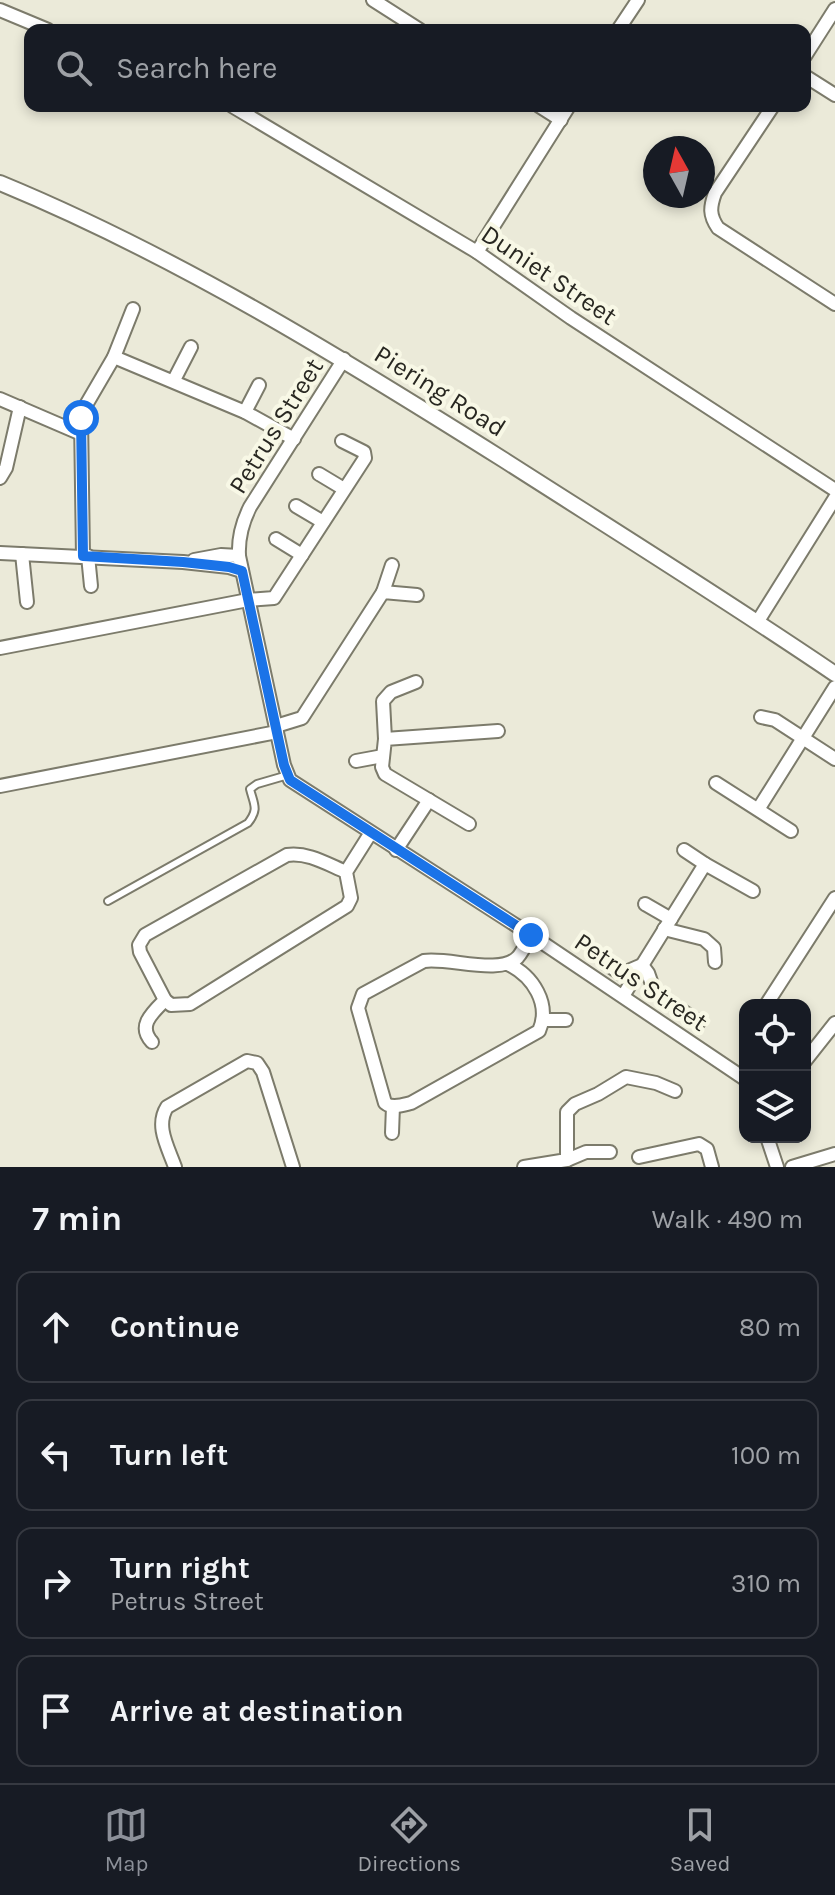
<!DOCTYPE html>
<html lang="en">
<head>
<meta charset="utf-8">
<style>
	:root { --surface:#171b24; --page:#242831; --text:#f1f3f6; --muted:#9ea1a6; --line:#363941; --accent:#8c9099 }
	body { margin:0; font-family:Karla,sans-serif; background:var(--page); color:var(--text) }
	.controls { position:absolute; right:24px; bottom:24px; display:grid; overflow:hidden; border-radius:16px; box-shadow:0 4px 12px #0003 }
	.controls button { width:72px; height:72px; display:grid; place-items:center; padding:0; border:0; border-bottom:2px solid var(--line); background:var(--surface); color:var(--text); font:40px sans-serif }
	.compass { position:absolute; left:643px; top:136px; width:72px; height:72px; border-radius:50%; background:var(--surface); box-shadow:0 4px 12px #0003; rotate:352deg }
	.stop { position:absolute; width:24px; height:24px; margin:-18px; border:6px solid #1a73e8; border-radius:50%; background:#fff }
	.stop.end { background:#1a73e8; border-color:#fff; box-shadow:0 2px 8px #0008 }
	.list { margin:0; padding:0; list-style:none }
	h2 { display:flex; justify-content:space-between; align-items:center; height:104px; margin:0; padding:0 32px; font-size:34px }
	h2 small { font-size:26px; font-weight:400; color:var(--muted) }
	.list li { display:grid; grid-template-columns:52px 1fr auto; gap:24px; align-items:center; box-sizing:border-box; height:112px; margin:0 16px 16px; padding:0 16px; border:2px solid var(--line); border-radius:16px }
	.list b { display:block; font-size:30px; white-space:nowrap }
	.list p { margin:0; font-size:26px; white-space:nowrap; color:var(--muted) }
	.list em { font-size:26px; font-style:normal; color:var(--muted) }
	.icon { flex:none; width:44px; height:44px; fill:none; stroke:currentColor; stroke-width:2; stroke-linecap:round; stroke-linejoin:round }
	.map { position:relative; flex:none; width:835px; height:1167px; overflow:hidden }
	.search { position:absolute; background:var(--surface); box-shadow:0 4px 12px #0003; left:24px; right:24px; top:24px; height:88px; display:flex; align-items:center; gap:20px; box-sizing:border-box; padding:0 28px; border-radius:16px; color:var(--muted); font-size:30px }
	.sheet { height:616px; background:var(--surface) }
	nav { display:flex; justify-content:space-around; align-items:center; box-sizing:border-box; height:112px; border-top:2px solid var(--line); background:var(--surface); font-size:22px; color:var(--muted) }
	nav a { display:grid; justify-items:center; gap:4px }
	nav .on { color:var(--accent) }
	.map>svg:first-child { display:block }
</style>
</head>
<body>
<div class="map">
<svg width="835" height="1167" viewBox="0 0 835 1167">
	<rect width="100%" height="100%" fill="#ebead9"/>
	<g fill="none" stroke-linecap="round" stroke-linejoin="round">
		<!-- service casing -->
		<g stroke="#7c7b6b" stroke-width="10">
			<path id="service" d="M 108,901 L 248,823 C 259,809 254,805 250,789 L 257,784 L 288,775"/>
		</g>
		<!-- minor casing -->
		<g stroke="#7c7b6b" stroke-width="16">
			<g id="minor">
				<polyline points="373,0 420,30"/>
				<polyline points="0,10 48,30"/>
				<polyline points="618,30 638,0"/>
				<polyline points="805,56 835,9"/>
				<polyline points="805,76 835,95"/>
				<polyline points="232,106 477,252 571,318 835,490"/>
				<polyline points="539,106 561,120"/>
				<path d="M 773,106 L 715,193 C 710,207 709,215 718,228 L 835,304"/>
				<polyline points="477,252 569,106"/>
				<polyline points="114,357 245,412 294,439"/>
				<path d="M 344,359 L 250,507 C 242,523 238,538 239,556 L 284,765 L 290,780 L 531,935 L 745,1079"/>
				<polyline points="174,380 191,347"/>
				<polyline points="0,399 79,433"/>
				<polyline points="245,412 259,385"/>
				<polyline points="319,474 344,489"/>
				<polyline points="0,478 6,468 20,407"/>
				<polyline points="296,506 323,522"/>
				<polyline points="276,539 302,555"/>
				<polyline points="0,553 183,562 229,567 242,571"/>
				<polyline points="22,554 27,602"/>
				<polyline points="83,556 81,418 86,405 114,357 133,309"/>
				<polyline points="88,556 91,586"/>
				<polyline points="194,560 221,555 239,556"/>
				<polyline points="383,592 392,565"/>
				<polyline points="758,621 835,498"/>
				<polyline points="0,648 248,600 274,598 365,458 364,452 342,441"/>
				<polyline points="761,717 775,720 835,759"/>
				<polyline points="276,726 302,718 383,592 417,595"/>
				<polyline points="385,739 383,701 391,692 416,682"/>
				<polyline points="356,761 383,756"/>
				<polyline points="716,783 791,831"/>
				<polyline points="0,786 277,732"/>
				<polyline points="759,808 835,687"/>
				<polyline points="469,824 385,774 382,767 385,739 498,731"/>
				<polyline points="396,850 429,800"/>
				<polyline points="684,850 705,864"/>
				<path d="M 346,872 C 327,864 308,852 287,855 L 145,935 L 139,945 L 140,952 L 165,1000 L 171,1005 L 190,1004 L 347,906 L 351,898 L 346,872 L 370,834"/>
				<polyline points="645,904 671,919"/>
				<polyline points="664,929 704,939 714,948 715,962"/>
				<polyline points="604,962 621,974 642,965 648,973 655,993 699,1022"/>
				<path d="M 508,964 C 533,976 551,1004 539,1031 L 411,1103 C 403,1105 392,1109 385,1103 L 358,1008 L 363,994 L 424,961 C 449,957 500,976 518,957 C 523,951 527,942 531,935"/>
				<polyline points="623,996 705,864 753,891"/>
				<polyline points="766,1005 835,898"/>
				<polyline points="543,1020 566,1020"/>
				<path d="M 152,1042 C 137,1026 152,1013 165,1000"/>
				<polyline points="805,1061 835,1023"/>
				<polyline points="392,1133 393,1106"/>
				<polyline points="767,1137 777,1167"/>
				<polyline points="639,1157 699,1144 707,1149 712,1167"/>
				<polyline points="567,1160 586,1152 610,1152"/>
				<path d="M 175,1167 C 168,1147 155,1126 167,1107 L 247,1061 L 257,1063 L 263,1072 L 293,1167"/>
				<polyline points="524,1167 567,1160 567,1112 575,1104 598,1094 626,1077 656,1083 675,1091"/>
				<polyline points="792,1167 835,1154"/>
			</g>
		</g>
		<!-- tertiary casing -->
		<g stroke="#7c7b6b" stroke-width="18">
			<path id="tertiary" d="M 0,183 C 177,256 342,358 504,460 C 615,531 726,600 835,674"/>
		</g>
		<!-- service -->
		<use href="#service" stroke="#fff" stroke-width="6"/>
		<!-- minor -->
		<use href="#minor" stroke="#fff" stroke-width="12"/>
		<!-- tertiary -->
		<use href="#tertiary" stroke="#fff" stroke-width="14"/>
	</g>
	<g fill="none" stroke-linecap="round" stroke-linejoin="round">
		<!-- route -->
		<polyline stroke="#1a73e8" stroke-width="10" points="81,418 83,556 183,562 229,567 242,571 284,765 290,780 531,935"/>
	</g>
	<g text-anchor="middle" dominant-baseline="central" stroke-width="8" stroke-linejoin="round" paint-order="stroke">
		<!-- street labels -->
		<g font-size="26" fill="#282721" stroke="#f8f8e6">
			<text transform="translate(549 275) rotate(34)">Duniet Street</text>
			<text transform="translate(440 391) rotate(32)">Piering Road</text>
			<text transform="translate(276 426) rotate(-58)">Petrus Street</text>
			<text transform="translate(641 982) rotate(34)">Petrus Street</text>
		</g>
	</g>
</svg>
<div class="controls">
<button><svg class="icon" aria-label="locate" viewBox="0 0 24 24"><circle cx="12" cy="12" r="6"/><path d="M12 2v4M12 18v4M2 12h4M18 12h4"/></svg></button>
<button><svg class="icon" aria-label="layers" viewBox="0 0 24 24"><path d="M12 4l9 5-9 5-9-5zM3 14l9 5 9-5"/></svg></button>
</div>
<svg class="compass" viewBox="-18 -18 36 36"><path d="M0-13l5 13h-10z" fill="#e53935"/><path d="M0 13l5-13h-10z" fill="#9ea1a6"/></svg>
<div class="stop" style="left:81px;top:418px"></div>
<div class="stop end" style="left:531px;top:935px"></div>
<div class="search"><svg class="icon" aria-label="search" viewBox="0 0 24 24"><circle cx="10" cy="10" r="6"/><path d="M15 15l6 6"/></svg>Search here</div>
</div>
<section class="sheet">
<h2>7 min<small>Walk · 490 m</small></h2>
<ul class="list">
<li><svg class="icon" aria-label="ahead" viewBox="0 0 24 24"><path d="M12 20V5M6 11l6-6 6 6"/></svg><div><b>Continue</b></div><em>80 m</em></li>
<li><svg class="icon" aria-label="left" viewBox="0 0 24 24"><path d="M17 20v-9H6M10 6l-5 5 5 5"/></svg><div><b>Turn left</b></div><em>100 m</em></li>
<li><svg class="icon" aria-label="right" viewBox="0 0 24 24"><path d="M7 20v-9h11M14 6l5 5-5 5"/></svg><div><b>Turn right</b><p>Petrus Street</p></div><em>310 m</em></li>
<li><svg class="icon" aria-label="arrive" viewBox="0 0 24 24"><path d="M6 21V4h12l-3 4 3 4H6"/></svg><div><b>Arrive at destination</b></div></li>
</ul>
</section>
<nav>
<a class="on"><svg class="icon" aria-label="map" viewBox="0 0 24 24"><path d="M3 6l6-2 6 2 6-2v14l-6 2-6-2-6 2zM9 4v14M15 6v14"/></svg>Map</a>
<a><svg class="icon" aria-label="directions" viewBox="0 0 24 24"><path d="M12 3l9 9-9 9-9-9zM9 14v-3h6M13 9l2 2-2 2"/></svg>Directions</a>
<a><svg class="icon" aria-label="saved" viewBox="0 0 24 24"><path d="M7 4h10v16l-5-4-5 4z"/></svg>Saved</a>
</nav>
</body>
</html>
